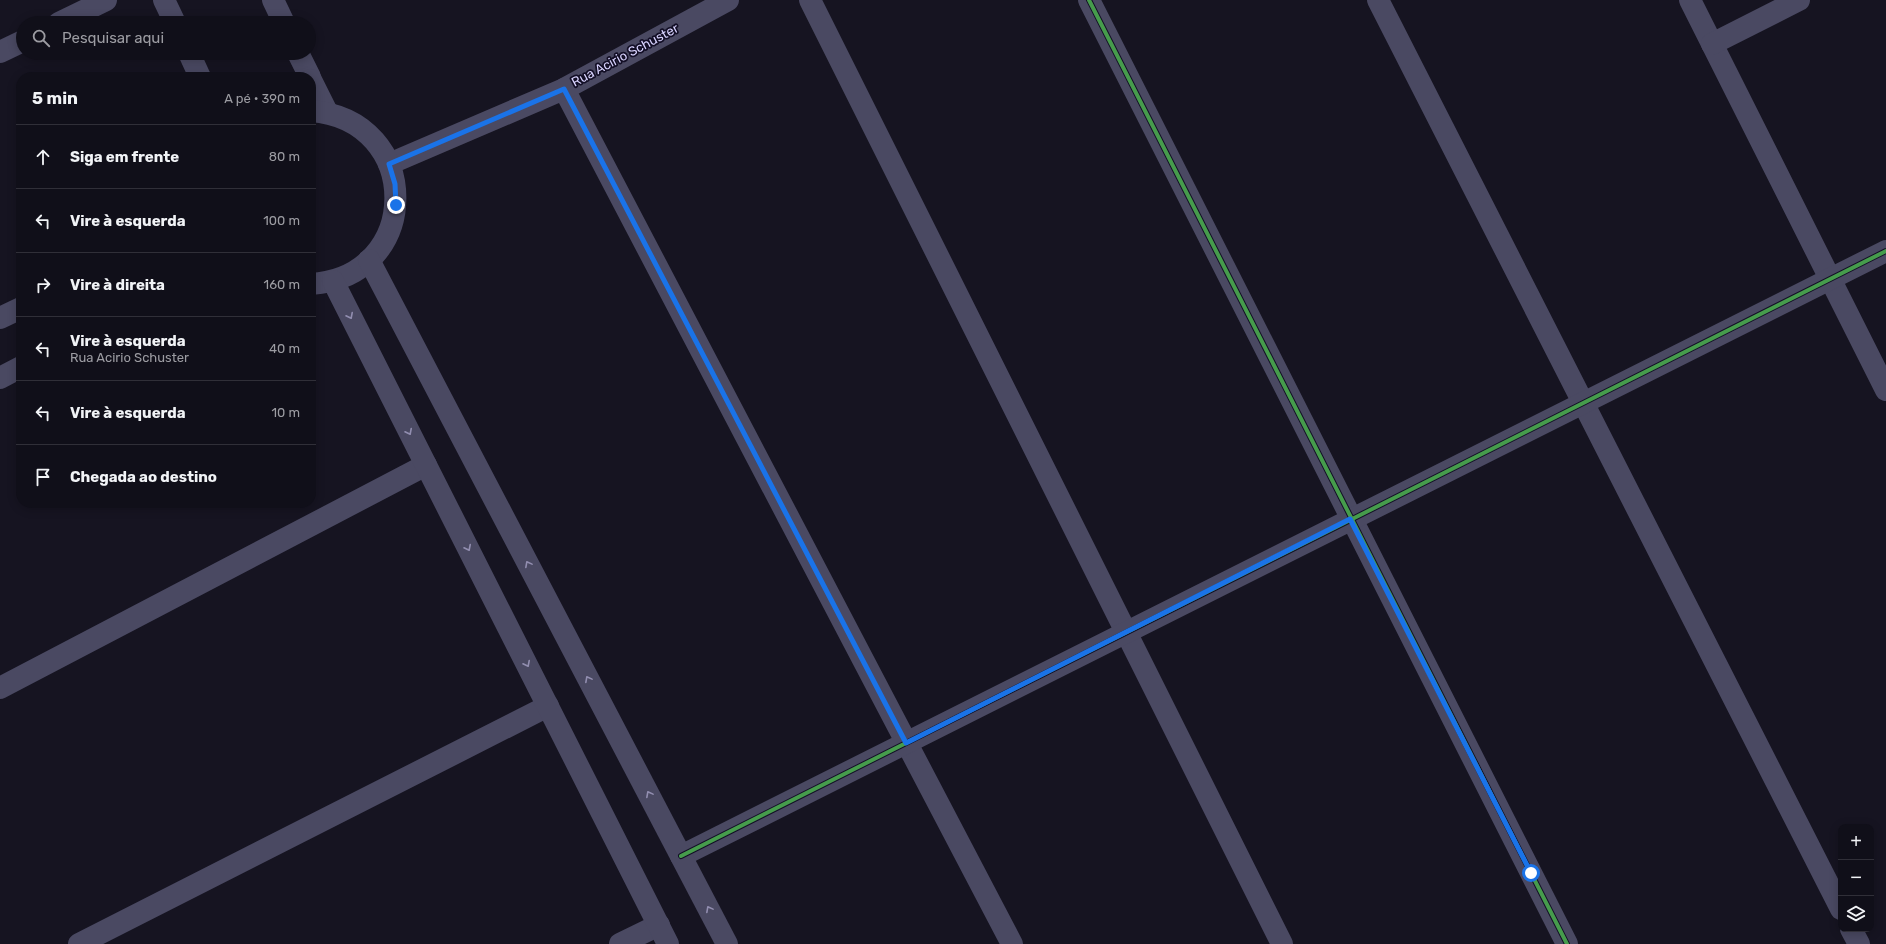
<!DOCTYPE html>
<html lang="pt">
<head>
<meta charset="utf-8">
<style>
	:root { --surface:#100f19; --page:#1e1d26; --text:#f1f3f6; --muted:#9c9ca2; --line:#302f38 }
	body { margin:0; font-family:Rubik,sans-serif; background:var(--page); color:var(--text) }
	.controls { position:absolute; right:12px; bottom:12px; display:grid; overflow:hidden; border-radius:8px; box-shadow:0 2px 10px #0003 }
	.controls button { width:36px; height:36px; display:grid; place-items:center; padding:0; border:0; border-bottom:1px solid var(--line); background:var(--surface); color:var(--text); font:20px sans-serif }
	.stop { position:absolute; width:12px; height:12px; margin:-9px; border:3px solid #1a73e8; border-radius:50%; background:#fff }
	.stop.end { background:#1a73e8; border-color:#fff; box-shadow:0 1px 4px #0008 }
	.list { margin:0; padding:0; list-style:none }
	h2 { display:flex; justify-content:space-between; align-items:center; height:52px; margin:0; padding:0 16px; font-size:17px }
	h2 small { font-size:13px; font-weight:400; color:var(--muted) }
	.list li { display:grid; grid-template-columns:26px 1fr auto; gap:12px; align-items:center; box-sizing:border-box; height:64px; padding:0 16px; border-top:1px solid var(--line) }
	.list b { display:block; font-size:15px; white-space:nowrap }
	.list p { margin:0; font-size:13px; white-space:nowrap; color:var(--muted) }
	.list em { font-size:13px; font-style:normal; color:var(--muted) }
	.icon { flex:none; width:22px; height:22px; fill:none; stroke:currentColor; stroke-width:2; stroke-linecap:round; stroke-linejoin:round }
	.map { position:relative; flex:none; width:1886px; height:944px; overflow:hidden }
	.search { position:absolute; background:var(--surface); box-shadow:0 2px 10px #0003; left:16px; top:16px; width:300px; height:44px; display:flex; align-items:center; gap:10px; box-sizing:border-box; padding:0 14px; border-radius:22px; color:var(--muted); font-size:15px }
	.panel { position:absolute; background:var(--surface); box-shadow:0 2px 10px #0003; left:16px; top:72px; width:300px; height:436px; border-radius:16px }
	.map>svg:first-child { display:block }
</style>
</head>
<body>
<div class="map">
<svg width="1886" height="944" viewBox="0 0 1886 944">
	<rect width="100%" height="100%" fill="#161421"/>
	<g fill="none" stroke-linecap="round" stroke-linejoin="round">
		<!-- minor -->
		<g stroke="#4a4962" stroke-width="22">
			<polyline points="810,0 1282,944"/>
			<polyline points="1089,0 1567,944"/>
			<polyline points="1378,0 1841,909"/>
			<polyline points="1690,0 1886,390"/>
			<polyline points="59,23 106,0"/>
			<polyline points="1712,44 1799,0"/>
			<polyline points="0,52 23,41"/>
			<polyline points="564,89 1012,944"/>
			<polyline points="389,164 564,89 728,0"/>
			<polyline points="0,688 426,465"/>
			<polyline points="681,856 1886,251"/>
			<polyline points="1851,929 1859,944"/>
			<polyline points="79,944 548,706"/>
			<polyline points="620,944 659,925"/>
		</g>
		<!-- tertiary -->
		<g stroke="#4a4962" stroke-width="22">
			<polyline points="164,0 175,23"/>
			<polyline points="273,0 284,23"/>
			<polyline points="189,53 200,77"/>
			<polyline points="298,53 310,77"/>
			<polyline points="311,80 327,112"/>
			<path d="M 311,111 C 424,120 423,277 311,284"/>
			<polyline points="369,260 727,944"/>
			<polyline points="333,281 668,944"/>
			<polyline points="0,318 21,308"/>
			<polyline points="0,378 21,367"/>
		</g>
		<!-- cycleway casing -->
		<g stroke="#130f26" stroke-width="6">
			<g id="cycleway">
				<polyline points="1089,0 1567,944"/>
				<polyline points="681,856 1886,251"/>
			</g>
		</g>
		<!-- cycleway -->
		<use href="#cycleway" stroke="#469c4c" stroke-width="4"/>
	</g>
	<!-- one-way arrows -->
	<defs><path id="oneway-chevron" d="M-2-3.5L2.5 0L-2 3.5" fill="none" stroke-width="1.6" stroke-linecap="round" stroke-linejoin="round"/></defs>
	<g stroke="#928eb0">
		<use href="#oneway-chevron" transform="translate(350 316) rotate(63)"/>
		<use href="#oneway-chevron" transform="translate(409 432) rotate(63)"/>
		<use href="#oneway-chevron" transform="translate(468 548) rotate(63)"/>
		<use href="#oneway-chevron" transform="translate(528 564) rotate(-118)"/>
		<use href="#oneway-chevron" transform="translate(527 664) rotate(63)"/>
		<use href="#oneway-chevron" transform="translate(588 679) rotate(-118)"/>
		<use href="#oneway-chevron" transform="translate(649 794) rotate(-118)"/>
		<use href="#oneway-chevron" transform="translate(709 909) rotate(-118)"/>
	</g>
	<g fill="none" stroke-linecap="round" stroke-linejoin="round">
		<!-- route -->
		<polyline stroke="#1a73e8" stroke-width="5" points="396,205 395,184 389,164 564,89 906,743 1350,519 1531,873"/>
	</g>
	<g text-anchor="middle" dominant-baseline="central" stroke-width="3.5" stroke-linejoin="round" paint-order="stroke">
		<!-- street labels -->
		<g font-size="13" fill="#d9d4ff" stroke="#130f26">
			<text transform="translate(625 55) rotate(-28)">Rua Acirio Schuster</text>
		</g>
	</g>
</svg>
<div class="controls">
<button>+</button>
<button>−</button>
<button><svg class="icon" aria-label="layers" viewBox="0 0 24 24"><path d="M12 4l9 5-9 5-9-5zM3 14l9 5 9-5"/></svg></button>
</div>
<div class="stop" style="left:1531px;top:873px"></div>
<div class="stop end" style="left:396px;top:205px"></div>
<div class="search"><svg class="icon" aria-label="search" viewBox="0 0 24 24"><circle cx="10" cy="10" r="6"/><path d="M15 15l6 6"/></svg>Pesquisar aqui</div>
<section class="panel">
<h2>5 min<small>A pé · 390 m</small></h2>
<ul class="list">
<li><svg class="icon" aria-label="ahead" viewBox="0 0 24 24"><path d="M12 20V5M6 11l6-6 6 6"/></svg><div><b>Siga em frente</b></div><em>80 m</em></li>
<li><svg class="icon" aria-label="left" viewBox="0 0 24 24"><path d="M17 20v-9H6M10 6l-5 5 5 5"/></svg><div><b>Vire à esquerda</b></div><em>100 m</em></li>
<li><svg class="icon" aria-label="right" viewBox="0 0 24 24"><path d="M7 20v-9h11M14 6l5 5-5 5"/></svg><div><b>Vire à direita</b></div><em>160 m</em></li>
<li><svg class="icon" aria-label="left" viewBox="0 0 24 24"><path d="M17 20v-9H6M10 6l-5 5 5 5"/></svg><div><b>Vire à esquerda</b><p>Rua Acirio Schuster</p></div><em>40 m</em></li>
<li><svg class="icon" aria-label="left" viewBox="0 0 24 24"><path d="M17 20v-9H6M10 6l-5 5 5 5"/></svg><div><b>Vire à esquerda</b></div><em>10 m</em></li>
<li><svg class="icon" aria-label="arrive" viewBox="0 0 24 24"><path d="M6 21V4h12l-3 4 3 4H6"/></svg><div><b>Chegada ao destino</b></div></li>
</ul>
</section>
</div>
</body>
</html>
